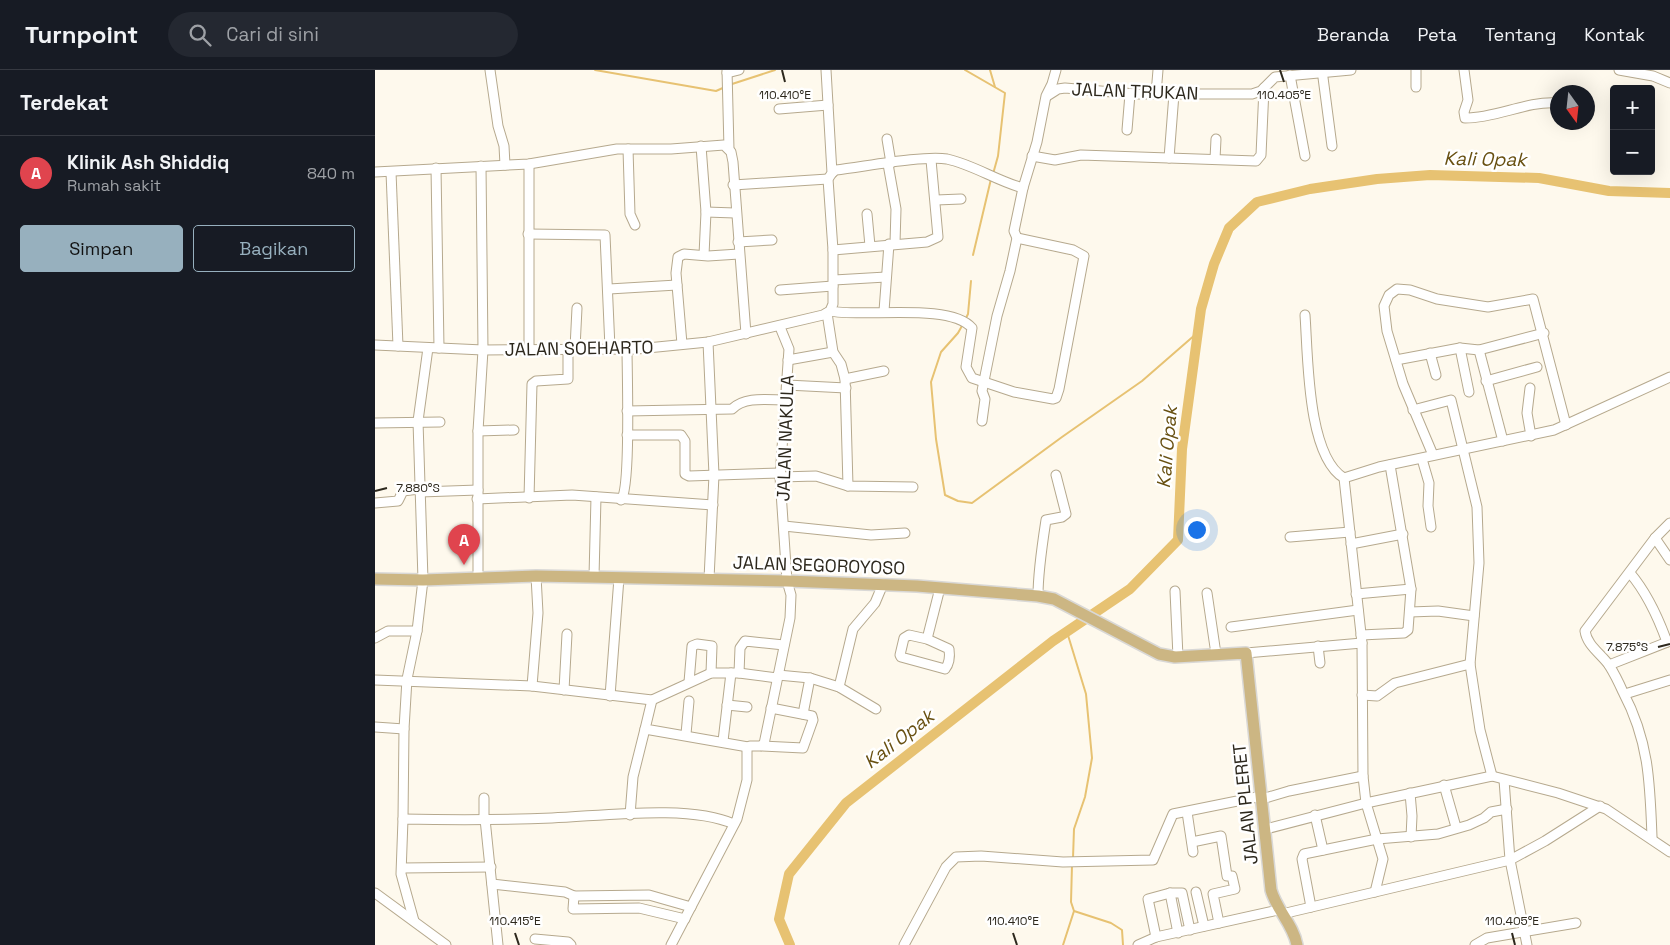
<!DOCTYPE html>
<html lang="id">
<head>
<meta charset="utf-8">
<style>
	:root { --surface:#171b24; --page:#242831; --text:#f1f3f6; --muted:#9ea1a6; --line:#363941; --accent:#97b0be }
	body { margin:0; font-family:"Space Grotesk",sans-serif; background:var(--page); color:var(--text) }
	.controls { position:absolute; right:15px; top:15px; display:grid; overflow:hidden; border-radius:5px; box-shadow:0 5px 20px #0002 }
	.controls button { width:45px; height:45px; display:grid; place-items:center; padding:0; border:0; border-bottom:1px solid var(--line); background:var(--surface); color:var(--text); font:25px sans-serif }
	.compass { position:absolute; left:1175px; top:15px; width:45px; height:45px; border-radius:50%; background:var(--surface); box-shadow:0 5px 20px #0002; rotate:165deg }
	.you { position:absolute; left:821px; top:459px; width:18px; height:18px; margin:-12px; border:4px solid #fff; border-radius:50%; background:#1a73e8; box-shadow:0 0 0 8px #1a73e833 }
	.badge { display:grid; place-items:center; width:32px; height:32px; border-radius:50%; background:var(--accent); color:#fff; font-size:16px; font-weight:700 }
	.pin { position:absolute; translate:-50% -41px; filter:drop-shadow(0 1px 2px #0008) }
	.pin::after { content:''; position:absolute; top:26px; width:18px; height:15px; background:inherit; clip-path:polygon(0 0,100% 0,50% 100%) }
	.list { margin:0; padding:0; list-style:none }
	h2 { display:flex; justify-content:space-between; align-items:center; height:65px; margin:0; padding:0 20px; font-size:21px }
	h2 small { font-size:16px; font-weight:400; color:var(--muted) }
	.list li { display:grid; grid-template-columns:32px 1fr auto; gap:15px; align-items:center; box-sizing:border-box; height:75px; padding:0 20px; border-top:1px solid var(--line) }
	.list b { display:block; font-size:19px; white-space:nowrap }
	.list p { margin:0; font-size:16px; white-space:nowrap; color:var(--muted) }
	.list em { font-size:16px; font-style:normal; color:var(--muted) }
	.actions { display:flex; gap:10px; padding:15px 20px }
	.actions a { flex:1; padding:11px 0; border:1px solid var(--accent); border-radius:5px; text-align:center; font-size:18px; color:var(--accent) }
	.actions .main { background:var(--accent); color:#111 }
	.icon { flex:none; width:28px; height:28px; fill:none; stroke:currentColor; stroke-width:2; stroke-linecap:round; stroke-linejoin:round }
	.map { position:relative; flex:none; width:1295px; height:875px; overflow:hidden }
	header { display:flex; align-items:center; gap:30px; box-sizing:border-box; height:70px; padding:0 25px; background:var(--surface); border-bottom:1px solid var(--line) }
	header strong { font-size:24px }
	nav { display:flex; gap:28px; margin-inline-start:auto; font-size:18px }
	.search { width:350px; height:45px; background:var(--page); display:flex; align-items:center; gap:12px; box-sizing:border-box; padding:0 18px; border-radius:28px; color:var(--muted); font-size:19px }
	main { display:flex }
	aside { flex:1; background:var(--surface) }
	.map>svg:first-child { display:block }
</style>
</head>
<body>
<header>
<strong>Turnpoint</strong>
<div class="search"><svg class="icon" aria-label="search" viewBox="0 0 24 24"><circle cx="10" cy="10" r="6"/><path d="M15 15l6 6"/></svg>Cari di sini</div>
<nav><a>Beranda</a><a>Peta</a><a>Tentang</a><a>Kontak</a></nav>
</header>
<main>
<aside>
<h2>Terdekat<small></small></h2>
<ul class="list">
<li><span class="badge" style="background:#e0444e">A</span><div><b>Klinik Ash Shiddiq</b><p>Rumah sakit</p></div><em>840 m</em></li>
</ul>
<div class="actions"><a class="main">Simpan</a><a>Bagikan</a></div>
</aside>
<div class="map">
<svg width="1295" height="875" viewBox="0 0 1295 875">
	<rect width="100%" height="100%" fill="#fef9ed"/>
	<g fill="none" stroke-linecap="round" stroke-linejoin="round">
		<!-- stream -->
		<g stroke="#e7c272" stroke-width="2">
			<polyline points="220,0 341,21 350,17"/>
			<polyline points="590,0 630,23 623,86 618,104"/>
			<polyline points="615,0 620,17"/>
			<polyline points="354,15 400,0"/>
			<polyline points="598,185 616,109"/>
			<polyline points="590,250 593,244 596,211"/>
			<polyline points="588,254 583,263 566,282 556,312 561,369 570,425 583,431 597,433 687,367 767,311 821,264"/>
			<polyline points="692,562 711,624 717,688 710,727 699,759 698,788"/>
			<polyline points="699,841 736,853 747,860 748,875"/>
			<polyline points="688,875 699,841 696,832 697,795"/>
		</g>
		<!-- river -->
		<polyline stroke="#e7c272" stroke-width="10" points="415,875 404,849 414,804 471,733 678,571 755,519 803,470 807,379 826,239 839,194 854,158 882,132 935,119 1002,109 1055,105 1164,108 1234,121 1295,123"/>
		<!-- minor casing -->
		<g stroke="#b6a98e" stroke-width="11">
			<g id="minor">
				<polyline points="115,0 123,56 129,76 130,95"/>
				<polyline points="352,0 354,79"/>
				<polyline points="947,0 957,76"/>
				<path d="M 1089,0 L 1093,30 L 1089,42 L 1090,48 C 1123,48 1150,31 1182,33"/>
				<polyline points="1244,0 1278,6 1295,13"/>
				<polyline points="352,3 364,0"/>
				<polyline points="915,5 930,86"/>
				<polyline points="1041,17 1041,0"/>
				<polyline points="781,24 783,0"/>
				<polyline points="672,26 683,19 690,18 761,24 877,24 886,21 900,7 976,0"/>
				<polyline points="404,39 453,35"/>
				<polyline points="752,60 755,24"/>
				<polyline points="512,69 516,93"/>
				<polyline points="326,76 331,142 329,185"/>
				<polyline points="253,79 255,144 260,155"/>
				<polyline points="657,86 680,90 706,85 881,91 886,85 889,18"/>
				<polyline points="794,88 799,24"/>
				<polyline points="840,89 841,69"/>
				<polyline points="513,94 521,139 520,173"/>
				<polyline points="61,98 64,278"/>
				<polyline points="0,102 154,94 242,79 296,79 349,75 356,82 358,92 371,264"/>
				<polyline points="16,102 23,276"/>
				<path d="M 457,103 L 461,100 C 488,97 549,85 572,89 C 599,95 622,111 648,118 L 662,72 L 671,26 L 677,14 L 681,0"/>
				<polyline points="358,115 453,109"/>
				<polyline points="561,130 586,129"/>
				<polyline points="331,142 360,143"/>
				<polyline points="492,144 495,176"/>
				<polyline points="153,164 230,165 235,278"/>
				<polyline points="363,172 397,170"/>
				<polyline points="458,180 552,172 563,167 556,90"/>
				<polyline points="459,210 511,207"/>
				<polyline points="234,219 302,215"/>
				<polyline points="405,220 458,216"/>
				<path d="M 455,241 C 486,248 575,232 597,258 L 591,297 L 597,308 L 639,322 L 678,329 L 681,328 L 684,319 L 709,186 L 698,180 L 642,168"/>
				<polyline points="509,241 514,174"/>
				<polyline points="452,243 458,282 466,294 470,309 473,416"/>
				<path d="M 930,245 C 933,286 932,386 969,408"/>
				<polyline points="333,272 339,405 334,509"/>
				<polyline points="307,274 301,203 303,187 309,184 333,186 364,184"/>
				<polyline points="0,275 108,280 262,279 333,272 448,245 455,241 458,234 458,180 453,109 457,103 451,0"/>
				<polyline points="200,278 202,238"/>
				<polyline points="1085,278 1094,322"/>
				<polyline points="154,279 154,94"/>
				<polyline points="1104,280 1128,371"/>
				<polyline points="1055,283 1061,305"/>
				<polyline points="413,290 458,282"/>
				<polyline points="1021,290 1085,278 1104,280 1169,263"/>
				<polyline points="470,309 509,301"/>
				<polyline points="1111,311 1162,297"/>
				<polyline points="412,315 471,318"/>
				<polyline points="1155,318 1152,343 1156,366"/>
				<polyline points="1038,340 1076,330 1102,437 1104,493 1095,594"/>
				<path d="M 252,341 L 357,339 C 370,326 393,330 411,330"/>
				<polyline points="607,351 610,329 607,321 622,246 635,201 642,168 639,161 648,118"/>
				<polyline points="0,353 65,352"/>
				<polyline points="103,361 139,360"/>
				<polyline points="252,365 306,365 310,371 310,404 314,406 406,403"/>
				<polyline points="1058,385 1028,314 1012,261 1009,236 1014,225 1022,219 1035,220 1062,229 1113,237 1158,229 1191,355"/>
				<polyline points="1047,389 1054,413 1053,436 1056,457"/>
				<polyline points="405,407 441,406 473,416 538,417"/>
				<polyline points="45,422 103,420"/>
				<polyline points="154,428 157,314 161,311 193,309 193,278"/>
				<polyline points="102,429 197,425 338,435"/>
				<path d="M 246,430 C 256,418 252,301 252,279"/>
				<polyline points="0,433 23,431 28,421 44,419"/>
				<polyline points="409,456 496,465 530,463"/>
				<polyline points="915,467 975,462"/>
				<polyline points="1280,468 1295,490"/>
				<polyline points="976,474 1028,464"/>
				<path d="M 1255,503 C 1272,523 1283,547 1292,572"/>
				<polyline points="219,507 221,427"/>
				<polyline points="103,508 103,361 108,280 106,96"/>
				<polyline points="800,521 803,587"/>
				<polyline points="832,523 841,584"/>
				<polyline points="981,524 1036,519"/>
				<path d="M 663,526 C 663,501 667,476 671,450 L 687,447 L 691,444 L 681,405"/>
				<polyline points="1035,542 1063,541 1099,546"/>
				<polyline points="856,557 983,540"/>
				<path d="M 534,565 L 552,569 L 574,579 C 575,586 575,593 570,599 L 526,587 L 525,585 L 529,568 Z"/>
				<polyline points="986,565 1029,563 1033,560 1036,519 1015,395"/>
				<polyline points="0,568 13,561 42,561"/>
				<polyline points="552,569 565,518"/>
				<polyline points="943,576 945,593"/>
				<polyline points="871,583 987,573"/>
				<polyline points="1234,595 1295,571"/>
				<polyline points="364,603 365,578 370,571 409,575"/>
				<polyline points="403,605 435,608 464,617 501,639"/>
				<polyline points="0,610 157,616 277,630 336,603 364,603 402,608"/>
				<polyline points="314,612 317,576 322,574 337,576 336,603"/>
				<polyline points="157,616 163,543 161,506"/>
				<polyline points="464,617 478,559 500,533 508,514"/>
				<polyline points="189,620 192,564"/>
				<polyline points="1250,624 1295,610"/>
				<polyline points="987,625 1002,626 1020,613 1095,594 1105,660 1117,706"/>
				<polyline points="235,626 244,508"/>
				<polyline points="277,630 270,659 373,677"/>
				<polyline points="352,635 372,637"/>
				<polyline points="428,644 435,608"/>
				<polyline points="0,657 29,659"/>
				<polyline points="311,664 314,631"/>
				<polyline points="348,671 356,603"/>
				<polyline points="387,676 428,678 438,650 437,646 396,638"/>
				<polyline points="1069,715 1081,757"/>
				<polyline points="1035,723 1037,746 1036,767"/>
				<polyline points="109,728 109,749"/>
				<polyline points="887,729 914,721 988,706"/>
				<polyline points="812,742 818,782"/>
				<polyline points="255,745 258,707 270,659"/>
				<polyline points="940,745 948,780"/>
				<polyline points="28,749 29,659 32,609 42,561 48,510 43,351 53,278"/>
				<polyline points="110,749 123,875"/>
				<polyline points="891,759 991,733 1117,706 1183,723 1231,739 1295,782"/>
				<path d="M 1277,767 C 1275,713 1274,671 1248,622 C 1244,613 1239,603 1234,595 C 1225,583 1212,575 1210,561 L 1280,468 L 1295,453"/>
				<polyline points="817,772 846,766 852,806 857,806 860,819 838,824 844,853"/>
				<polyline points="27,798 116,797"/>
				<polyline points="117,814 190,822 199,826 274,825 316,837"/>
				<polyline points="821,822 829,856"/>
				<polyline points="1000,822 1008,789 991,733 988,706 987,573 969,408 1004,397 1179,360 1295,307"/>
				<polyline points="0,823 71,875"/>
				<polyline points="795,823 803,863"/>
				<polyline points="199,826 198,839 264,838 310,849"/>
				<polyline points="936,837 927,789 929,784 1002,769 1063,764 1094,755 1109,748 1116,742 1132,739"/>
				<polyline points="907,844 1135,790 1129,710"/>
				<path d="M 39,851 L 26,804 L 28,749 C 78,750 128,750 177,748 C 228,746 314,734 359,754"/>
				<polyline points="781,867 773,829 795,823 807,823 815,860"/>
				<polyline points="160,869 193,872 196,875"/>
				<polyline points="296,875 362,749 372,710 372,678 375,676 385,676 389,674 415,548 416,525 412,511 405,407 414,279 405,257"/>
				<polyline points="529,875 571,797 581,787 606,786 688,792 778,790 798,744 887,726"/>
				<polyline points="763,875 781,867 903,840"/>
				<polyline points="1100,875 1112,868 1201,853"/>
				<polyline points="1152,875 1135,790 1170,771 1225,736"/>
			</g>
		</g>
		<!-- major casing -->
		<g stroke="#d9d8d6" stroke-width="14">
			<path id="major" d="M 0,509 L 48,510 L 161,506 L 412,511 L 542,516 L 663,526 L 679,529 L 784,584 L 800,587 L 871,583 L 896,820 C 902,841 918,854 922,875"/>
		</g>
		<!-- minor -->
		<use href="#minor" stroke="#fff" stroke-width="9"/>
		<!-- major -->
		<use href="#major" stroke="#ccb683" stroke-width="11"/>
	</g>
	<!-- ticks -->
	<path fill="none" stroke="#2d281d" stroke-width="2" d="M 407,0 L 410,12M 905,0 L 909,12M 0,421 L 12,418M 1283,577 L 1295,574M 140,863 L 144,875M 638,863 L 642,875M 1137,863 L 1140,875"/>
	<g text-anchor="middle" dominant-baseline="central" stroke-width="5" stroke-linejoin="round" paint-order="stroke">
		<!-- street labels -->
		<g font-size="18" fill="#2d281d" stroke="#fff">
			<text transform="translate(760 21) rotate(2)">JALAN TRUKAN</text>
			<text transform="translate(204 278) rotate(-1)">JALAN SOEHARTO</text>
			<text transform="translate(410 368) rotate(-88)">JALAN NAKULA</text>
			<text transform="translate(444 495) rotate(2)">JALAN SEGOROYOSO</text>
			<text transform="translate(870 734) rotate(-96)">JALAN PLERET</text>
		</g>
		<!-- water labels -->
		<g font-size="19" font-style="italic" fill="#685011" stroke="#fff">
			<text transform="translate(1110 89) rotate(1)">Kali Opak</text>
			<text transform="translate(792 377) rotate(-85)">Kali Opak</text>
			<text transform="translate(524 669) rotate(-38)">Kali Opak</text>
		</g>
	</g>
	<g font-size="12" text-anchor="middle" fill="#2d281d" stroke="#fff" stroke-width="5" stroke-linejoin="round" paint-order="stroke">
		<text x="410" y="29">110.410°E</text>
		<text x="909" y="29">110.405°E</text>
		<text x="43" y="422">7.880°S</text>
		<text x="1252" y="581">7.875°S</text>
		<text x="140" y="855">110.415°E</text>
		<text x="638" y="855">110.410°E</text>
		<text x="1137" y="855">110.405°E</text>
	</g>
</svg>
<div class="controls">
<button>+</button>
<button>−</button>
</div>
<svg class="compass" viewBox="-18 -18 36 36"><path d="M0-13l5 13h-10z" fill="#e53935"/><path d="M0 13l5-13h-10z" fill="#9ea1a6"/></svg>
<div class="you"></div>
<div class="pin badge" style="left:89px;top:495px;background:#e0444e">A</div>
</div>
</main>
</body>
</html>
